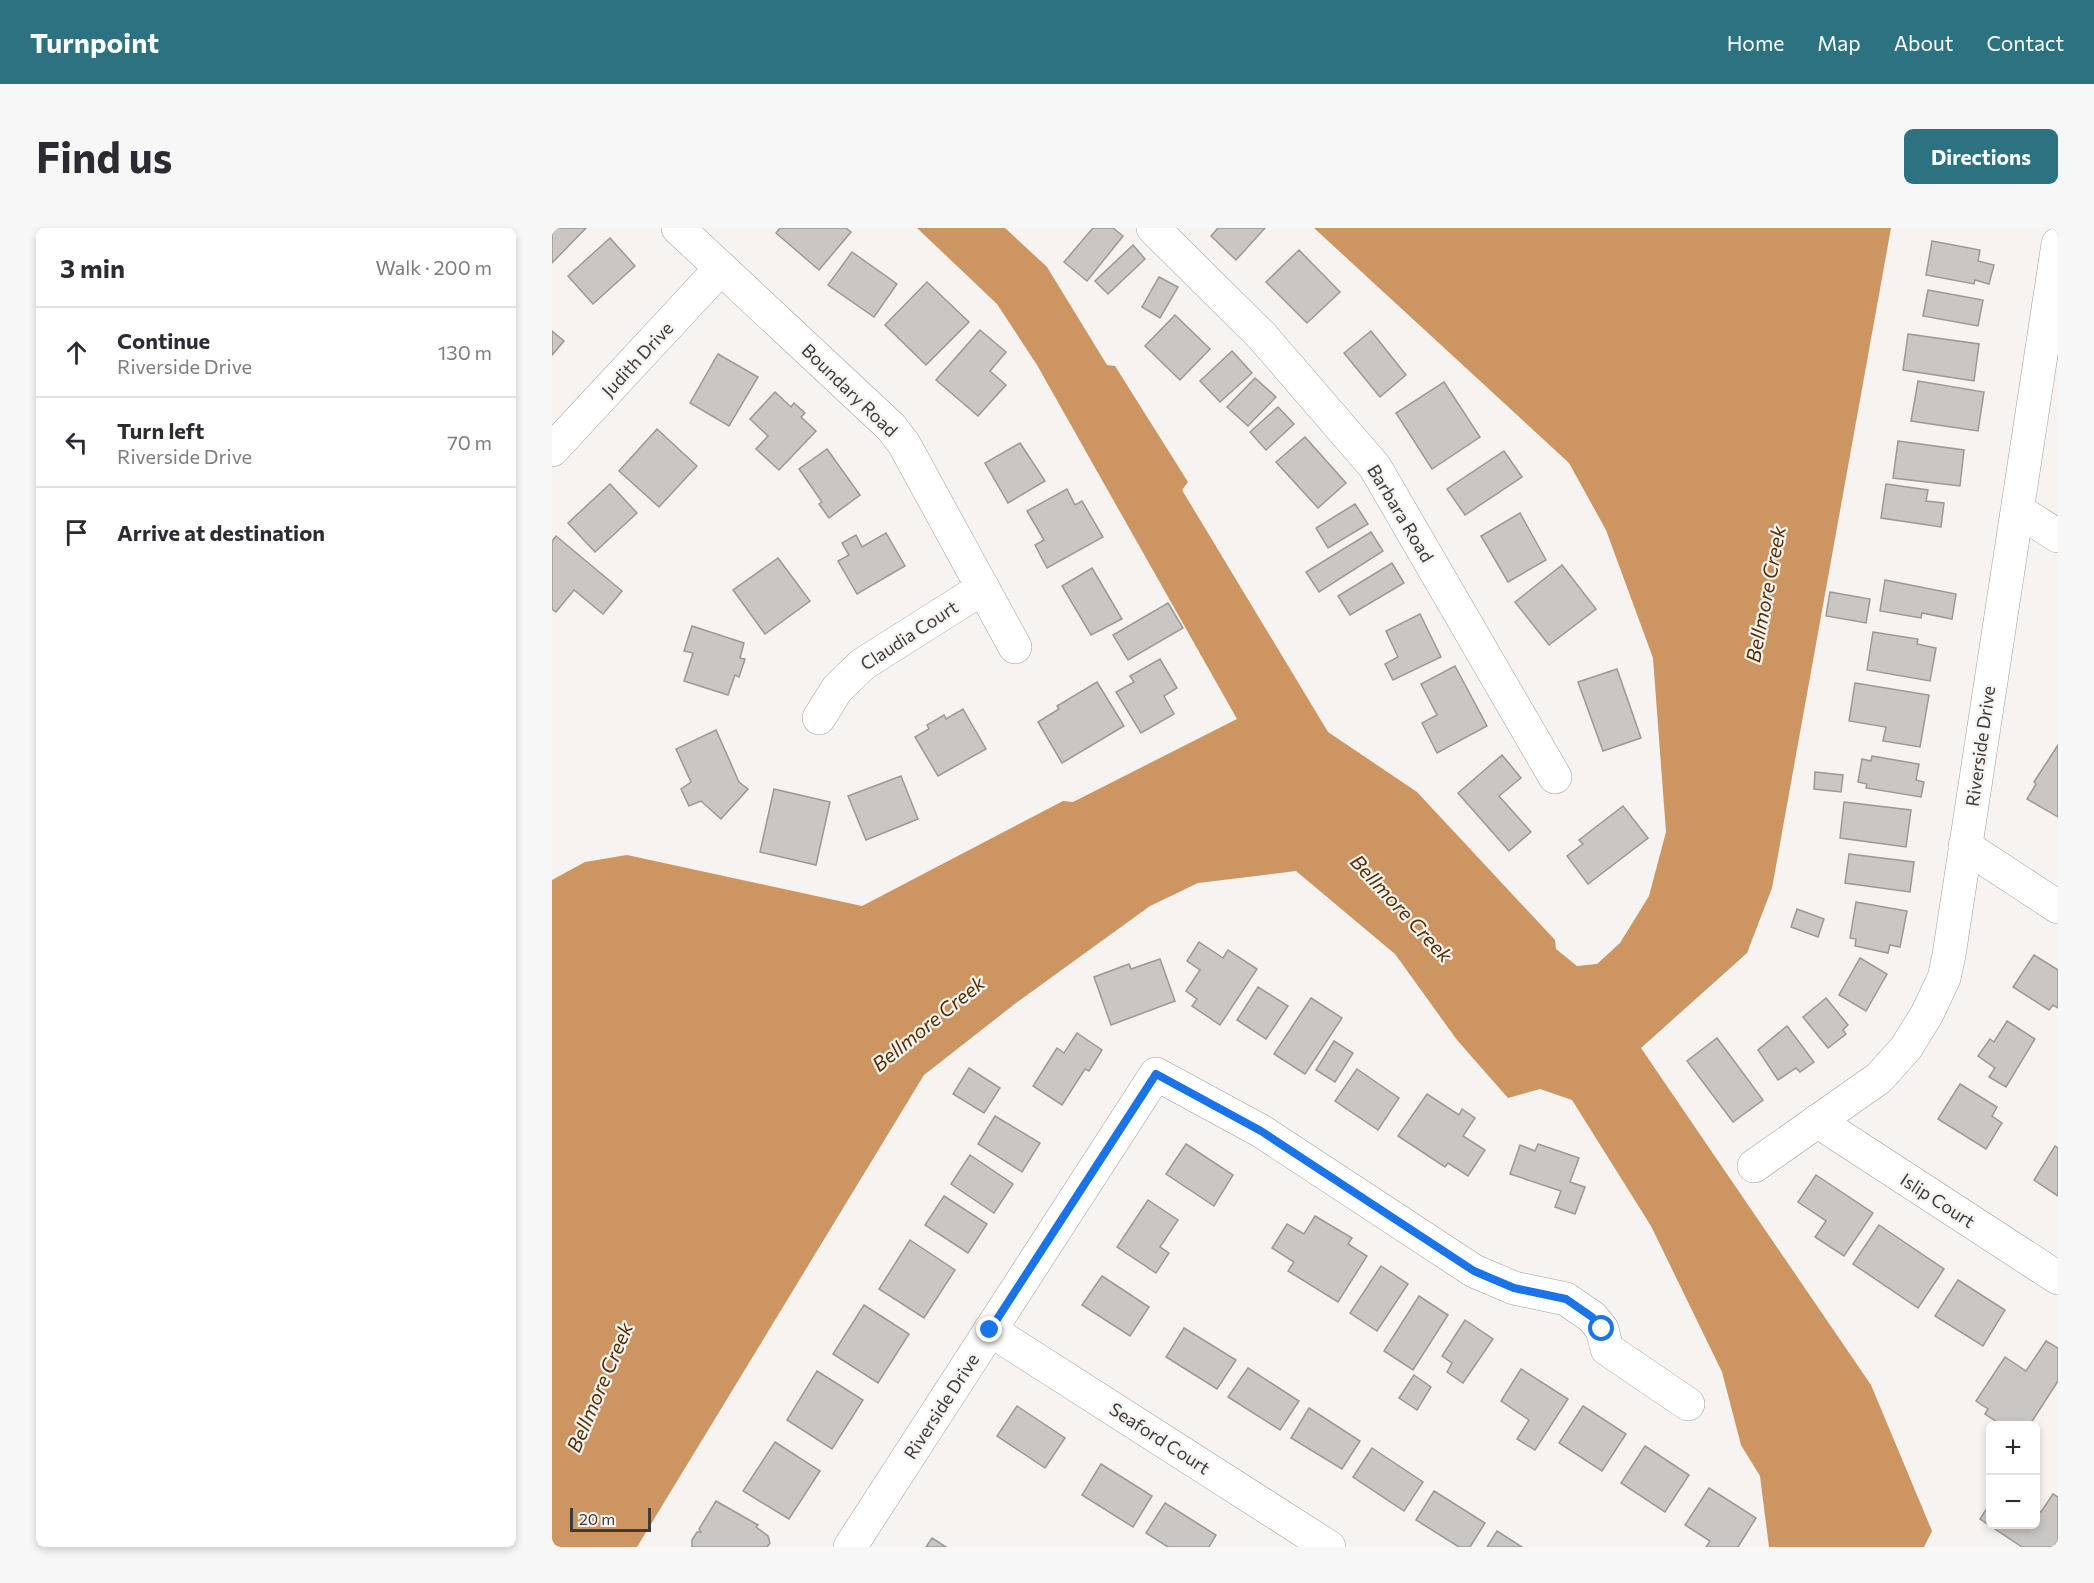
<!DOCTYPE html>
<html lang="en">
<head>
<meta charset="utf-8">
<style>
	:root { --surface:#fff; --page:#f7f7f7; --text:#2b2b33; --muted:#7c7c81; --line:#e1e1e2; --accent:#2d7280 }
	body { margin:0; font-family:Commissioner,sans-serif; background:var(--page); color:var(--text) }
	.controls { position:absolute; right:18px; bottom:18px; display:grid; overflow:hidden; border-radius:9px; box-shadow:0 3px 9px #0003 }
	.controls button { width:54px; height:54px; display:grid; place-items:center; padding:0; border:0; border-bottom:2px solid var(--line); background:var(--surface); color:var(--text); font:30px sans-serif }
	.scale { position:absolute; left:18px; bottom:15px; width:81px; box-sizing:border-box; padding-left:6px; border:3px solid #3e3c3b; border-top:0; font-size:16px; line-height:21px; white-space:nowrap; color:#3e3c3b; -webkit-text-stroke:4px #f7f3f0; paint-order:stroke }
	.stop { position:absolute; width:18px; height:18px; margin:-14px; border:4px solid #1a73e8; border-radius:50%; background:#fff }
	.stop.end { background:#1a73e8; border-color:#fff; box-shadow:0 2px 6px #0008 }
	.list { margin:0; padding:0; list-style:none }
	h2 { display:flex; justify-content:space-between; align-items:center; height:78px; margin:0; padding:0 24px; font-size:26px }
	h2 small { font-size:20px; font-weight:400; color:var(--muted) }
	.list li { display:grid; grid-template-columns:39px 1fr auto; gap:18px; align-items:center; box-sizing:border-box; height:90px; padding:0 24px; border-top:2px solid var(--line) }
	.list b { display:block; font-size:22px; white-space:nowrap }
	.list p { margin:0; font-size:20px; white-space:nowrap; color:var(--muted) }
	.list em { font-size:20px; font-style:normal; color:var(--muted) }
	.icon { flex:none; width:33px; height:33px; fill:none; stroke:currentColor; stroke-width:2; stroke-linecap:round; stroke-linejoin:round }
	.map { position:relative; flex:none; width:1506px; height:1319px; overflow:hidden; border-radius:9px }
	header { display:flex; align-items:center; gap:36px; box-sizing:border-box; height:84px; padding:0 30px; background:var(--accent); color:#fff }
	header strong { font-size:28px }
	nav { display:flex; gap:33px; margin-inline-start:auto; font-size:21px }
	.intro { display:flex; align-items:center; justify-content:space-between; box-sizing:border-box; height:144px; padding:0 36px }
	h1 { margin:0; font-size:42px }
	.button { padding:15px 27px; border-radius:9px; background:var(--accent); color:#fff; font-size:21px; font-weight:700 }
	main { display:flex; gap:36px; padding:0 36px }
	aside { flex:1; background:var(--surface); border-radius:9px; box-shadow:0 3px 9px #0003 }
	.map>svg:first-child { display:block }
</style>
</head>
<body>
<header>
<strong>Turnpoint</strong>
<nav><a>Home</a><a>Map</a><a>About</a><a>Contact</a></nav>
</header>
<div class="intro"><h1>Find us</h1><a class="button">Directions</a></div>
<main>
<aside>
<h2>3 min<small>Walk · 200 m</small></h2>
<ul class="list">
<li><svg class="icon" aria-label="ahead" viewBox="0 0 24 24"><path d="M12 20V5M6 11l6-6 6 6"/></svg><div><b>Continue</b><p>Riverside Drive</p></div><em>130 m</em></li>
<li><svg class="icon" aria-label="left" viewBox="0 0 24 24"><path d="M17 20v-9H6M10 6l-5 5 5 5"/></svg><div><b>Turn left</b><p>Riverside Drive</p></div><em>70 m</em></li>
<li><svg class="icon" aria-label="arrive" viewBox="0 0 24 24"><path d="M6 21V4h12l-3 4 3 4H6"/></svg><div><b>Arrive at destination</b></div></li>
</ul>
</aside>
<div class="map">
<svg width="1506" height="1319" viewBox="0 0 1506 1319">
	<rect width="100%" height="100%" fill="#f7f3f0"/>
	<!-- water -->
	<polygon fill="#cd9561" points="365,0 453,0 495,39 555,137 563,138 636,254 630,262 776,504 865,564 1003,712 1004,721 1025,738 1045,736 1068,715 1097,668 1114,604 1101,430 1054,302 1017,235 762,0 1339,0 1220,660 1195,725 1089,820 1319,1157 1380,1303 1372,1319 1217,1319 1208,1248 1189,1217 1170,1144 1099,998 1020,872 988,861 956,870 905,812 843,726 744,643 646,655 598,678 464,775 372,847 85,1319 0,1319 0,652 33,634 75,627 310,678 511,573 521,574 685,491 485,137 445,76"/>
	<!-- building -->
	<g fill="#cac6c3" stroke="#9b9895" stroke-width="1.5">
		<polygon points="0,0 34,0 0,35"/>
		<polygon points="228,0 294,0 299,4 267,42 224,5"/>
		<polygon points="541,0 561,0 571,8 535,53 512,34"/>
		<polygon points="666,0 713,0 684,32 659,8"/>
		<polygon points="58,10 83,38 41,76 16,48"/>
		<polygon points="1380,13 1428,22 1426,33 1442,37 1437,56 1423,52 1422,56 1374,47"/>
		<polygon points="581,17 593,31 556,66 543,53"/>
		<polygon points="747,22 788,64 755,95 714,54"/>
		<polygon points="300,24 345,56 322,89 276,57"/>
		<polygon points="607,49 626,59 608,90 590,79"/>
		<polygon points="375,54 417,94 374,137 333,97"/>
		<polygon points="1376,62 1431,72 1426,98 1371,88"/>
		<polygon points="623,87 658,121 628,152 593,118"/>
		<polygon points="428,102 454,124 438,143 454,157 426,188 384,152"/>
		<polygon points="0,103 12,113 0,127"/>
		<polygon points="819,103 854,147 828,169 792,125"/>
		<polygon points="1356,106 1427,116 1422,153 1351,142"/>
		<polygon points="680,123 700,145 668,174 648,153"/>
		<polygon points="166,126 206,149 177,198 138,175"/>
		<polygon points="703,150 724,169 696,198 675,179"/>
		<polygon points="1366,153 1432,164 1426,203 1359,193"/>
		<polygon points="892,154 928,209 880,241 844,185"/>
		<polygon points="223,164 239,179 242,175 253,185 249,189 264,203 227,242 204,221 216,208 198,191"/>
		<polygon points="726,179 742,196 714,222 698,204"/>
		<polygon points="105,201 145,238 107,279 67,243"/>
		<polygon points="753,209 794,255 766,280 724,234"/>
		<polygon points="1346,213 1412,222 1408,258 1341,250"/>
		<polygon points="468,215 493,253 456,275 433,235"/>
		<polygon points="275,221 308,267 277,290 267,276 270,274 247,241"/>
		<polygon points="952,223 970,249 913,287 895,261"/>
		<polygon points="58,256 85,285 43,324 16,295"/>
		<polygon points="1334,256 1376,262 1374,273 1392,275 1389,299 1329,290"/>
		<polygon points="515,261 523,277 530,273 551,309 495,340 483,317 492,312 475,283"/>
		<polygon points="803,276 816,296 776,320 764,300"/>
		<polygon points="968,285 994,332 956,354 929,308"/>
		<polygon points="819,304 831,323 767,364 754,344"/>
		<polygon points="334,305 353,338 305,366 286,333 297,327 290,315 304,307 310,319"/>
		<polygon points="4,308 70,363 51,386 22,362 4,384 0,381 0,313"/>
		<polygon points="226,330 258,373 213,406 181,362"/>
		<polygon points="840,335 852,355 798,387 786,368"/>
		<polygon points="1010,337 1044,381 997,417 963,374"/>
		<polygon points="540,340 570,391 539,407 510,358"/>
		<polygon points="1333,352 1404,366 1400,391 1370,385 1369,390 1328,383"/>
		<polygon points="1278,364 1318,371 1314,395 1274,388"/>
		<polygon points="616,375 631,400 576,432 561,407"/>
		<polygon points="868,386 889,429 841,452 833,436 846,429 834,403"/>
		<polygon points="140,398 192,415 188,430 193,431 187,449 183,447 176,467 132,453 141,425 132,423"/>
		<polygon points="1321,404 1366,411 1365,416 1384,420 1378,453 1315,442"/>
		<polygon points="608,431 625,460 612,468 622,486 589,505 564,464 582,454 578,448"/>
		<polygon points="903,438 935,498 885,525 870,495 885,487 869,456"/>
		<polygon points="1065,441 1089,510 1051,523 1026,454"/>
		<polygon points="545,454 572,498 510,535 486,494 507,481 505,478"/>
		<polygon points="1303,455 1377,467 1368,519 1331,513 1334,499 1297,493"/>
		<polygon points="411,481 434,521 386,548 363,509 377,501 375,497 392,487 394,491"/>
		<polygon points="164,502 187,554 196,561 169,591 149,573 137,578 129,561 139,554 124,521"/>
		<polygon points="1506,517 1506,589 1475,571 1484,556 1482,554"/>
		<polygon points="950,527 969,550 947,568 979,604 957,623 906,565"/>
		<polygon points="1320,528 1367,536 1364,552 1372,554 1369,569 1314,560 1315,556 1306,554 1310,531 1319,533"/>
		<polygon points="1263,544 1291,547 1289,564 1262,561"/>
		<polygon points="349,548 366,591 314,612 296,568"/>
		<polygon points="222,561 278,574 264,637 208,624"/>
		<polygon points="1292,574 1359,582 1354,619 1288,610"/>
		<polygon points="1071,578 1096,610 1036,656 1015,628 1031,616 1027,612"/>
		<polygon points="1297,626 1362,634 1358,664 1293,655"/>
		<polygon points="1304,674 1355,683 1348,719 1338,717 1336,725 1303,718 1304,711 1298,710"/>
		<polygon points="1245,681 1272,691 1266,709 1239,699"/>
		<polygon points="647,714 671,730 676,722 705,741 668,797 640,778 645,771 634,763 648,742 635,733"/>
		<polygon points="1482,727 1506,742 1506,780 1501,777 1497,782 1461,759"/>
		<polygon points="1308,730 1335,746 1314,783 1287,767"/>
		<polygon points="608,731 623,773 559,797 542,749 577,736 579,741"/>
		<polygon points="706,759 736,778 714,811 685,792"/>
		<polygon points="759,770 790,790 753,846 722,826"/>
		<polygon points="1274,770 1296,797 1291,802 1294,806 1276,820 1251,789"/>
		<polygon points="1455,793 1483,811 1454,859 1437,849 1443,840 1426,828 1438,811 1442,814"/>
		<polygon points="1235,798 1262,834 1248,844 1244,840 1226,852 1206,822"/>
		<polygon points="525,805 550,822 537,843 533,841 510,877 481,858 505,820 512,825"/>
		<polygon points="1165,810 1211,872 1181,894 1135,833"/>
		<polygon points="782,813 801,825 783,854 764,842"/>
		<polygon points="417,840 448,860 432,885 401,866"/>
		<polygon points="805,841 847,870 826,902 783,873"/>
		<polygon points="1408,856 1445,879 1440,888 1450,895 1434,921 1386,891"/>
		<polygon points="875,866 907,887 910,881 923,890 911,908 933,922 916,948 896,935 893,939 846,908"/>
		<polygon points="443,888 488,915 470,944 426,916"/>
		<polygon points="634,916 681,947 662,978 614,946"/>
		<polygon points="986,916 1027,930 1018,954 1033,959 1023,986 1003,979 1009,963 958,946 968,917 983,923"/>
		<polygon points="1503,918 1506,920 1506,968 1482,952"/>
		<polygon points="418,927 461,956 442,985 399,956"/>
		<polygon points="1264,947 1321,985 1292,1028 1263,1009 1274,993 1246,974"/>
		<polygon points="392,968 435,996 416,1025 373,997"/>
		<polygon points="596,972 626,992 608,1019 617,1025 604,1045 565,1019"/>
		<polygon points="763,988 800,1010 796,1016 815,1028 786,1074 736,1043 742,1034 720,1020 735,996 752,1006"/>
		<polygon points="1327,997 1392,1041 1366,1080 1301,1036"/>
		<polygon points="358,1012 403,1042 372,1090 327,1061"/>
		<polygon points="829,1038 856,1056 825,1103 798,1085"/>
		<polygon points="550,1048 597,1079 578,1108 530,1077"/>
		<polygon points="1406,1052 1453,1082 1431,1118 1383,1088"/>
		<polygon points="867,1068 896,1087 861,1142 832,1123"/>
		<polygon points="312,1077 357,1106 326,1155 281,1126"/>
		<polygon points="913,1092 941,1111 911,1155 895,1144 900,1135 890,1128"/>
		<polygon points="632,1100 684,1132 665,1161 614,1129"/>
		<polygon points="1494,1113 1506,1120 1506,1153 1477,1198 1451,1198 1433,1186 1436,1181 1424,1173 1453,1129 1474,1143"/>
		<polygon points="696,1140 747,1173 728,1202 676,1169"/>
		<polygon points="969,1141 1016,1171 983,1222 965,1211 977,1192 949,1173"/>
		<polygon points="265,1143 311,1172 280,1221 235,1192"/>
		<polygon points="862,1147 879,1159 865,1182 847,1170"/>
		<polygon points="465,1178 513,1210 493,1240 445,1208"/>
		<polygon points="1031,1178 1074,1206 1050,1243 1007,1215"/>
		<polygon points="757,1180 808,1213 790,1241 739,1210"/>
		<polygon points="223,1214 268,1243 237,1291 191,1263"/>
		<polygon points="1093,1218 1137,1247 1113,1284 1069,1255"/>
		<polygon points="820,1220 871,1254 852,1283 801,1249"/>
		<polygon points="549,1236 600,1268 581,1299 530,1267"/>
		<polygon points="1157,1260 1204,1290 1186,1319 1154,1319 1158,1313 1133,1297"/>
		<polygon points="882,1263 933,1295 918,1319 907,1319 864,1292"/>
		<polygon points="1501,1266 1506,1269 1506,1313 1502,1319 1470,1319 1428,1291 1438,1275 1438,1296 1484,1296 1484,1281 1489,1284"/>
		<polygon points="164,1273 206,1297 204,1299 216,1308 218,1315 215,1319 140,1319 140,1312 145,1304 149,1304 147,1301"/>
		<polygon points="613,1275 664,1307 657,1319 616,1319 594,1305"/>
		<polygon points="945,1303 970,1319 935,1319"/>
		<polygon points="380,1310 394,1319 374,1319"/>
	</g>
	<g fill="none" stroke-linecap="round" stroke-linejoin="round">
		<!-- minor casing -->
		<g stroke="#a19d9a" stroke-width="34">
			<g id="minor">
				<polyline points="126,0 339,199 352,216 463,419"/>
				<polyline points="601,0 710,108 823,239 1003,549"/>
				<polyline points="0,222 169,40"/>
				<polyline points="1467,283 1506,308"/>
				<polyline points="267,490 285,461 311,436 431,360"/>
				<polyline points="1413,618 1506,679"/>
				<polyline points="1265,893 1506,1050"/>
				<polyline points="1202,938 1327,850 1354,820 1375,786 1392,750 1397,727 1506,16"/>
				<polyline points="438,1102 777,1319"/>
				<polyline points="298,1319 604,846 709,903 922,1043 962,1060 1014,1071 1040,1089 1050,1101 1055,1121 1136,1176"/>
			</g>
		</g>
		<!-- minor -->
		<use href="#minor" stroke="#fff" stroke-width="33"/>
	</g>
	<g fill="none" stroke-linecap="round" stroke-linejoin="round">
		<!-- route -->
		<polyline stroke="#1a73e8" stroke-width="8" points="438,1102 604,846 709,903 922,1043 962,1060 1014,1071 1040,1089 1050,1101"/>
	</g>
	<g text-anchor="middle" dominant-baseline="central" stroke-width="4.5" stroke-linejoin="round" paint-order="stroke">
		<!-- street labels -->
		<g font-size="18" fill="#3e3c3b" stroke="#f7f3f0">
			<text transform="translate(85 131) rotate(-47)">Judith Drive</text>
			<text transform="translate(298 162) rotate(44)">Boundary Road</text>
			<text transform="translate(849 285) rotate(59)">Barbara Road</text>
			<text transform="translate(357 407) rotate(-33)">Claudia Court</text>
			<text transform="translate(1428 518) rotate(-82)">Riverside Drive</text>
			<text transform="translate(1386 972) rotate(33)">Islip Court</text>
			<text transform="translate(389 1178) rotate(-57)">Riverside Drive</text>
			<text transform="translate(608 1210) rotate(33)">Seaford Court</text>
		</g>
		<!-- water labels -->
		<g font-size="20" font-style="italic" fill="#532e02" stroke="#f7f3f0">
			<text transform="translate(1213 366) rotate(-79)">Bellmore Creek</text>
			<text transform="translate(850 680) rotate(47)">Bellmore Creek</text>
			<text transform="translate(376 795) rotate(-39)">Bellmore Creek</text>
			<text transform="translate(47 1159) rotate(-67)">Bellmore Creek</text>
		</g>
	</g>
</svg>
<div class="controls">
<button>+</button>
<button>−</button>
</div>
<div class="scale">20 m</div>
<div class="stop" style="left:1050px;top:1101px"></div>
<div class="stop end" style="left:438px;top:1102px"></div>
</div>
</main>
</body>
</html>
